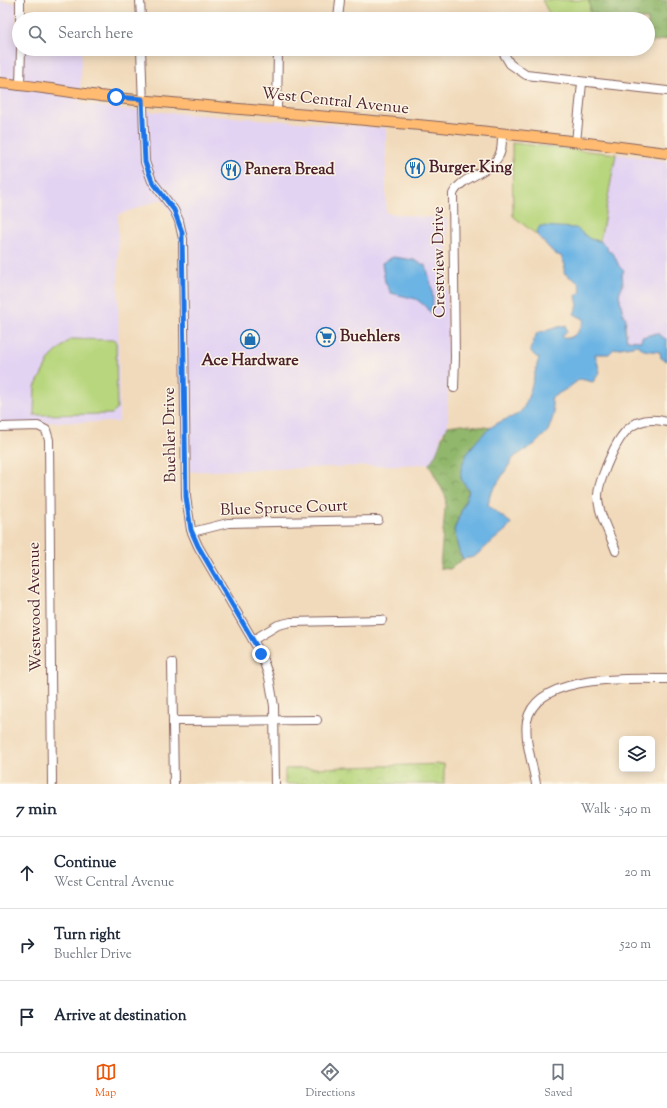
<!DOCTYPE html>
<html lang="en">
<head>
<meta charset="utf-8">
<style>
	:root { --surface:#fff; --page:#f6f6f7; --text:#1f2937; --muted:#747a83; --line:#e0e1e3; --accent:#ea580c }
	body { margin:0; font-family:"Sorts Mill Goudy",serif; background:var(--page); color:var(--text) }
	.controls { position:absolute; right:12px; bottom:12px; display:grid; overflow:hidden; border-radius:6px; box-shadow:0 2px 10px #0003 }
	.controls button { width:36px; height:36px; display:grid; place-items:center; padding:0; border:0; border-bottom:1px solid var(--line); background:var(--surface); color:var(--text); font:20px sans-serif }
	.stop { position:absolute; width:12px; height:12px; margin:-9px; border:3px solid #1a73e8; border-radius:50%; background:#fff }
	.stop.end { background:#1a73e8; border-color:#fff; box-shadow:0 1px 4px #0008 }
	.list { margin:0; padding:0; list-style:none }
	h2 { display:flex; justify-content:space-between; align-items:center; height:52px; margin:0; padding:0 16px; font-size:17px }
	h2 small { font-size:13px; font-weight:400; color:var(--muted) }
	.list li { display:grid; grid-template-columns:26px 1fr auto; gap:12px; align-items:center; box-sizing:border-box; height:72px; padding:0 16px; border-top:1px solid var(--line) }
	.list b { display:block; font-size:15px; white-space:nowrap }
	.list p { margin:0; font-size:13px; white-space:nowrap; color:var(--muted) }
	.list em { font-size:13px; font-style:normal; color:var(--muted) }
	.icon { flex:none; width:22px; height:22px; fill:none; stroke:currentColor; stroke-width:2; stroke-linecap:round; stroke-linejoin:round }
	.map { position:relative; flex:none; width:667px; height:784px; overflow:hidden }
	.search { position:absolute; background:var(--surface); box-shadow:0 2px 10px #0003; left:12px; right:12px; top:12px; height:44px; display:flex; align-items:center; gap:10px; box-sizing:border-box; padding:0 14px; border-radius:22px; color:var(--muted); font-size:15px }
	.sheet { height:268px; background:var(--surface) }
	nav { display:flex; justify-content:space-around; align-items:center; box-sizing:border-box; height:56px; border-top:1px solid var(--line); background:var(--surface); font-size:11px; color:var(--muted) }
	nav a { display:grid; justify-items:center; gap:2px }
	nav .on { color:var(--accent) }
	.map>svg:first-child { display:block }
</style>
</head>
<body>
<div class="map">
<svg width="667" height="784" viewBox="0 0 667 784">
	<defs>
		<pattern id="forest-crowns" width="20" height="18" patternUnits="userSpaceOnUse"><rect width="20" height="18" fill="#91b76c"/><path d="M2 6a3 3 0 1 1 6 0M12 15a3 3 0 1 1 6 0" fill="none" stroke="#789459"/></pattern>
		<pattern id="park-crowns" width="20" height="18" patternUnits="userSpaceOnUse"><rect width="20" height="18" fill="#b7d67d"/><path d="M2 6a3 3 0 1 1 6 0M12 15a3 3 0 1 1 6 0" fill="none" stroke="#9fb76c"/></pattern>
	</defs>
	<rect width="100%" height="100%" fill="#fcf5e5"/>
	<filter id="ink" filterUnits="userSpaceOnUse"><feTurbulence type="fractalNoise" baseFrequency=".025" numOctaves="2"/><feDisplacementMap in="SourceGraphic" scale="8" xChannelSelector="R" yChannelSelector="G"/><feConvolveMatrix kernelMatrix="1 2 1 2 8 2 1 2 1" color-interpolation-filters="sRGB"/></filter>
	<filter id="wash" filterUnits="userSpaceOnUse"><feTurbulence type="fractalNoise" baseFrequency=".012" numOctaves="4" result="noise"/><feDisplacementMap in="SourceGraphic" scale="16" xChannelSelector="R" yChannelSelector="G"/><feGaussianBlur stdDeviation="0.9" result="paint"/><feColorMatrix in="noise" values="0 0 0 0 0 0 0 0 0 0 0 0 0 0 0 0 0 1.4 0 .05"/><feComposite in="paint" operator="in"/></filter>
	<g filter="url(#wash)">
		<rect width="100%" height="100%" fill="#f1dabb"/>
		<!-- built -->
		<g fill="#e3d3f3">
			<polygon points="0,1 16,3 16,38 19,38 19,49 82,49 80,103 117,109 386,128 386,213 447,219 448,426 441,435 437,455 429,464 183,472 180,239 175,219 162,199 118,215 119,422 0,423"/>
			<polygon points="616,154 667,161 667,340 657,333 641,341 627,340 626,318 623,314 619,294 623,284 622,274 613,253 608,251 606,246 600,241"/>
		</g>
		<!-- grass -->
		<g fill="#b7d67d" stroke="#807a54">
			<polygon points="542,0 589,0 591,19 552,19"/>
			<polygon points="512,143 616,154 600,241 590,239 581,233 537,231 537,235 513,216"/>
			<polygon points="70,339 116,340 117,409 112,414 34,415 35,387 50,358"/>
		</g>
		<!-- forest -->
		<g fill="url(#forest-crowns)" stroke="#6e6b4c">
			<polygon points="589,0 667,0 667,39 648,43 648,19 591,19"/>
			<path d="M 462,424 L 491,428 L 471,447 L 461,478 L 469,491 L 454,530 C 457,540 457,551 463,559 L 450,569 L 440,568 L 446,497 L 429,464 C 440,452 439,439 448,426 Z"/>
		</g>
		<!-- park -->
		<polygon fill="url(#park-crowns)" stroke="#807a54" points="444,764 444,784 285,784 285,769"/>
		<!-- water -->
		<g fill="#6cb4e4" stroke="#5b6a88">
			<path d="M 540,226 L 576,228 L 590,239 L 600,241 L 606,246 L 608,251 L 613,253 L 619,266 L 624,271 L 622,274 L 623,284 L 619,294 L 623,314 L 626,318 L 625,328 L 627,340 L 641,341 L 642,337 L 657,333 L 667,340 L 667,361 L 661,358 L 660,352 L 644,350 L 638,345 L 614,349 L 609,354 L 595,354 L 600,372 L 593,382 L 580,379 L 568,388 L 551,398 L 554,414 L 548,431 L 535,444 L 514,457 L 490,495 L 488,506 L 511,523 L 508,528 L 474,557 L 463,559 C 457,551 457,540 454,530 L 469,491 C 467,487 462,482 461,478 C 457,459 484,429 500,422 C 507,418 516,417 521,411 C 529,403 535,370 539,358 L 535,356 L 530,350 L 537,333 L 566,325 L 567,332 L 562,335 L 563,338 C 574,340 582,329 584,319 L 574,314 L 578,306 L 576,296 L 581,292 L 579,283 L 564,273 L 565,265 L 561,256 L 555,254 L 537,235 L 537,231 Z"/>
			<path d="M 393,257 L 414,260 L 426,266 C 430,280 436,298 431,313 L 424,305 L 416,299 L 391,293 L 385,282 L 382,263 Z"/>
		</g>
	</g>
	<g filter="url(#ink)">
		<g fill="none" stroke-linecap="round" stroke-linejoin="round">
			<!-- minor casing -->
			<g stroke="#84605d" stroke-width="10">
				<g id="minor">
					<polyline points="20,0 20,19"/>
					<polyline points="140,0 141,19"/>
					<polyline points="338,19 340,0"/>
					<polyline points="141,49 145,162 152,181 174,210 179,221 183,239 186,497 191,530 198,546 261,654 269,677 274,706 275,784"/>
					<polyline points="501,49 510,64 526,75 667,91"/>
					<polyline points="20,84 21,49"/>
					<polyline points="277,111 278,49"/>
					<polyline points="576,142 582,83"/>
					<path d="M 454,388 L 455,357 L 453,194 C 462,174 496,173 501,150 C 502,145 502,139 502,134"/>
					<polyline points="0,427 38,426 46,430 49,440 52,784"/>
					<polyline points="192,532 228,523 378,520"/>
					<path d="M 616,551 C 610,534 598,514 598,496 C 598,485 603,476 606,467 C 618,438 630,412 667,422"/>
					<polyline points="253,640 278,625 291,622 382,620"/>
					<polyline points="172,663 174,784"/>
					<polyline points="173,721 317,720"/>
					<path d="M 536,784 C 533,765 524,740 527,721 C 536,673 631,679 667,679"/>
				</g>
			</g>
			<!-- major casing -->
			<g stroke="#84605d" stroke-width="12">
				<path id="major" d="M 0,83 C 39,86 78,94 117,98 C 300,115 484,128 667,153"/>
			</g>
			<!-- minor -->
			<use href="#minor" stroke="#fff" stroke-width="8"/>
			<!-- major -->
			<use href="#major" stroke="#ffbb71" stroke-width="10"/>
		</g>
	</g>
	<g fill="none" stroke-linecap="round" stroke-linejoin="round" filter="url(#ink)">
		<!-- route -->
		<polyline stroke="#1a73e8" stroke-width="5" points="116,97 142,99 145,162 152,181 174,210 182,232 186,497 191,530 198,546 261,654"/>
	</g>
	<!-- icons -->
	<defs>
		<g id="restaurant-ring" transform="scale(1)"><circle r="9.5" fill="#fcf5e5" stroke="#1f6fb2" stroke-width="1.5"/><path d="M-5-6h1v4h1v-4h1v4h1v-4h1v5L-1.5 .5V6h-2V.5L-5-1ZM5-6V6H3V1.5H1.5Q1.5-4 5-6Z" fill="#1f6fb2"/></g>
		<g id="supermarket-ring" transform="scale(1)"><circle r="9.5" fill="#fcf5e5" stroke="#1f6fb2" stroke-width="1.5"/><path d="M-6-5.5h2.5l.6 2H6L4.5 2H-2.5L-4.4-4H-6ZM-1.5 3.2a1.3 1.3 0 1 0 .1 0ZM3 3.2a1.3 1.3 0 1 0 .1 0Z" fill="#1f6fb2"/></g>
		<g id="shop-ring" transform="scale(1)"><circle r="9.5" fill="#fcf5e5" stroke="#1f6fb2" stroke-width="1.5"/><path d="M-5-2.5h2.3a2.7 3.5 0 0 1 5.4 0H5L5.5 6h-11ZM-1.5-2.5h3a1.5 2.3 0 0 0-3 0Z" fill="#1f6fb2"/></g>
	</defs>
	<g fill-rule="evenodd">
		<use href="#restaurant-ring" x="415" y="168"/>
		<use href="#restaurant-ring" x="231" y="170"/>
		<use href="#supermarket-ring" x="326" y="337"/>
		<use href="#shop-ring" x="250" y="339"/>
	</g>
	<g text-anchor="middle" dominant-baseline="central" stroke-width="3" stroke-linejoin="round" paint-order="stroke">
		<!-- street labels -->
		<g font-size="16" fill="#4a1f2b" stroke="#fcf5e5">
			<text transform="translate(335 102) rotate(6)">West Central Avenue</text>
			<text transform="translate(440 262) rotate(-91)">Crestview Drive</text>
			<text transform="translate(171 435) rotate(-91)">Buehler Drive</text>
			<text transform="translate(284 509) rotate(-2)">Blue Spruce Court</text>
			<text transform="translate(36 607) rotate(-91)">Westwood Avenue</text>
		</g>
		<!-- poi labels -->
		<g font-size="16" font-weight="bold" fill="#4a1f2b" stroke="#fcf5e5" text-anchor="start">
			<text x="429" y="168">Burger King</text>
			<text x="245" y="170">Panera Bread</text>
			<text x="340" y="337">Buehlers</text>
			<text x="250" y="361" text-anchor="middle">Ace Hardware</text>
		</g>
	</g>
</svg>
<div class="controls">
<button><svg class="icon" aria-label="layers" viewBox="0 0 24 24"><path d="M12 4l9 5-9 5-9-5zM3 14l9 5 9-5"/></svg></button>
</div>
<div class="stop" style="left:116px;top:97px"></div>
<div class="stop end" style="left:261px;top:654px"></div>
<div class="search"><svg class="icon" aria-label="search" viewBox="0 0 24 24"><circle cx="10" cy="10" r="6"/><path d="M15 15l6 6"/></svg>Search here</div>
</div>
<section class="sheet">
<h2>7 min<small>Walk · 540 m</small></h2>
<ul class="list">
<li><svg class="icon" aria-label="ahead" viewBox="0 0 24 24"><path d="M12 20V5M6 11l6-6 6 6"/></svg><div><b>Continue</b><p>West Central Avenue</p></div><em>20 m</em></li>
<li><svg class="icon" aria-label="right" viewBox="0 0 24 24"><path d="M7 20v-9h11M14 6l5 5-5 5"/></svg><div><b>Turn right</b><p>Buehler Drive</p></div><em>520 m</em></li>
<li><svg class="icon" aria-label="arrive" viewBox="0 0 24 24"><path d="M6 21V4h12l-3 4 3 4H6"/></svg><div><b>Arrive at destination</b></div></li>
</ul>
</section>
<nav>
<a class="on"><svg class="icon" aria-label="map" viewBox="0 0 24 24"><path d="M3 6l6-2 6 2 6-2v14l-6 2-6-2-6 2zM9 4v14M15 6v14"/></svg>Map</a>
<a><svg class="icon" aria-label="directions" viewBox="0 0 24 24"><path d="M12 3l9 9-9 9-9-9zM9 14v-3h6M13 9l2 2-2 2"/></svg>Directions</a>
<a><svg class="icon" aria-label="saved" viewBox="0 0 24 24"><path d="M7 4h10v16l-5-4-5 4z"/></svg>Saved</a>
</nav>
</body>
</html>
